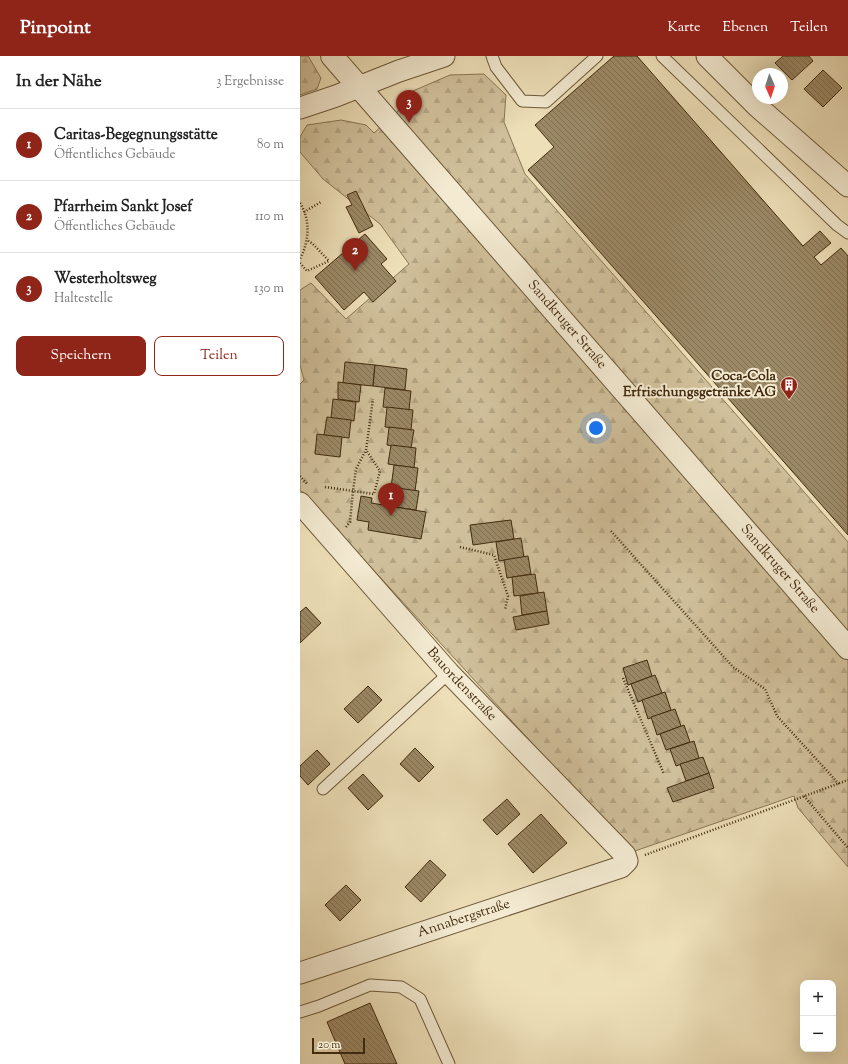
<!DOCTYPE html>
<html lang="de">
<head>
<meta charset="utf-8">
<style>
	:root { --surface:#fff; --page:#f6f6f6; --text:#222; --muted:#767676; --line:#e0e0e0; --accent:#8f2418 }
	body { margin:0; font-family:"Sorts Mill Goudy",serif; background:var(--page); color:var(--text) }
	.controls { position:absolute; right:12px; bottom:12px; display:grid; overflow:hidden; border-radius:8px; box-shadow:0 4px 16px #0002 }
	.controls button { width:36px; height:36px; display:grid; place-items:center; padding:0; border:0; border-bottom:1px solid var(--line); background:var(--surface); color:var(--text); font:20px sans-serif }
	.compass { position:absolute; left:452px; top:12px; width:36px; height:36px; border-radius:50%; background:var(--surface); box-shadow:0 4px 16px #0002; rotate:177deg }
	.scale { position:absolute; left:12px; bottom:10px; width:53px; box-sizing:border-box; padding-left:4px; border:2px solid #422b0e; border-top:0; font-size:11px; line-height:14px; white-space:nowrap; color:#422b0e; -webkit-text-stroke:3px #f3ead1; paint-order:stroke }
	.you { position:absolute; left:296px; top:372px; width:14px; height:14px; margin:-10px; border:3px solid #fff; border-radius:50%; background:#1a73e8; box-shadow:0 0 0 6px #1a73e833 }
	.badge { display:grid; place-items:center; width:26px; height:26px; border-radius:50%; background:var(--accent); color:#fff; font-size:13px; font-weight:700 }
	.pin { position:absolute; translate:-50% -33px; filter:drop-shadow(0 1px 2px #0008) }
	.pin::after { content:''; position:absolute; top:21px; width:14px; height:12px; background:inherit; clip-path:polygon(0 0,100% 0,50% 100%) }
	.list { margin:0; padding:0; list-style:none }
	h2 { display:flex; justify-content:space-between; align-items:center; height:52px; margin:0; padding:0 16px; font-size:17px }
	h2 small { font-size:13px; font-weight:400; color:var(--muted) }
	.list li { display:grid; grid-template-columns:26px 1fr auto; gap:12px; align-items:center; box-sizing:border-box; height:72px; padding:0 16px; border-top:1px solid var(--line) }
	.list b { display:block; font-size:15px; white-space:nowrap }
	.list p { margin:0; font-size:13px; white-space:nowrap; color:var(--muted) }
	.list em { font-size:13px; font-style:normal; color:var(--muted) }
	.actions { display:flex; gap:8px; padding:12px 16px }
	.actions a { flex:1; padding:9px 0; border:1px solid var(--accent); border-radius:8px; text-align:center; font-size:14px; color:var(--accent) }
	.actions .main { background:var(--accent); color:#fff }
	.map { position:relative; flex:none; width:548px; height:1008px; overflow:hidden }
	header { display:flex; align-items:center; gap:24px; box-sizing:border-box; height:56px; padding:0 20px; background:var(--accent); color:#fff }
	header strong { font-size:19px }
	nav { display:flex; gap:22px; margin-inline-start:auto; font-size:14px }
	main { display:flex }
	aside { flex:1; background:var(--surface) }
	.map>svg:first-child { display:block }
</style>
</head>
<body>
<header>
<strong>Pinpoint</strong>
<nav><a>Karte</a><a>Ebenen</a><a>Teilen</a></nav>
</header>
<main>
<aside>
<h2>In der Nähe<small>3 Ergebnisse</small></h2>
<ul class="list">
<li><span class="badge">1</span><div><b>Caritas-Begegnungsstätte</b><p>Öffentliches Gebäude</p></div><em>80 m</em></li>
<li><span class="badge">2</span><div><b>Pfarrheim Sankt Josef</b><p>Öffentliches Gebäude</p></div><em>110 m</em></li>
<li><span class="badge">3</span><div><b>Westerholtsweg</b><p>Haltestelle</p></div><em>130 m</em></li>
</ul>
<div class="actions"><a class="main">Speichern</a><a>Teilen</a></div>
</aside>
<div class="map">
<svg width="548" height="1008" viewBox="0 0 548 1008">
	<defs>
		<pattern id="forest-firs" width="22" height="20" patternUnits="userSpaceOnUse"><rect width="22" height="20" fill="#d0c09b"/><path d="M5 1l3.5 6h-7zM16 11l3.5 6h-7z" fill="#b4a584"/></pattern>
		<pattern id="building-back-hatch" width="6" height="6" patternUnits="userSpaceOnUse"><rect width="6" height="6" fill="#9b8966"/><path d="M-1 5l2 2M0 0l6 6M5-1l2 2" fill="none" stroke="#807052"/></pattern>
	</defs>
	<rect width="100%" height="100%" fill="#eddfb8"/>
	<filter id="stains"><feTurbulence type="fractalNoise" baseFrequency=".005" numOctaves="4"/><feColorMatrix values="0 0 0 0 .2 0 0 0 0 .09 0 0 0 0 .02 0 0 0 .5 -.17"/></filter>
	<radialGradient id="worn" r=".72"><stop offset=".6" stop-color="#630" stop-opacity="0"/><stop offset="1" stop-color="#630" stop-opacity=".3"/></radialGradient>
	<!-- forest -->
	<g fill="url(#forest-firs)" stroke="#897654">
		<polygon points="0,0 8,0 21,22 17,33 0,39"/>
		<polygon points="184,18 206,39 204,66 225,118 548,486 548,811 498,752 494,740 332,796 0,434 0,328 4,324 0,309 0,234 11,227 46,263 109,208 80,168 23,123 0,96 0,81 7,69 41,64 66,69 74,77 100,53 97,44 99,41 150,19"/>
	</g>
	<!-- building -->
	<g fill="url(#building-back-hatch)" stroke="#422b0e">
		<polygon points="314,0 337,0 503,190 520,175 531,187 514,201 521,209 541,192 548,200 548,479 228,114 254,91 235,69"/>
		<polygon points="483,0 509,0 513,5 492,24 475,7"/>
		<polygon points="523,14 542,32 523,51 504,33"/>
		<polygon points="56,135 73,170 59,177 46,151 52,149 47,139"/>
		<polygon points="65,178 87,203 81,208 96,225 73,246 64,236 44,254 15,221"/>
		<polygon points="45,306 75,309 73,330 43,327"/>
		<polygon points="75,309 107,313 105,334 73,330"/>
		<polygon points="38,326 61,329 59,346 38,343"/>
		<polygon points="85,332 111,335 109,354 83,351"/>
		<polygon points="33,343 56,346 54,365 31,362"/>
		<polygon points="87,351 113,354 111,374 85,371"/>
		<polygon points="27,361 51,364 49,382 24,379"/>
		<polygon points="89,371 114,374 111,392 87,389"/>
		<polygon points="17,378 42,381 40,401 15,398"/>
		<polygon points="91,389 116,392 114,412 88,408"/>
		<polygon points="94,409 118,412 115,435 91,432"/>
		<polygon points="97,432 119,435 116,454 94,451"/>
		<polygon points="61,440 72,442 71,447 126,456 121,483 68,474 69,466 57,464"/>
		<polygon points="211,464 214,483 173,489 170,469"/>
		<polygon points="221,482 224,501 199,505 196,486"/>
		<polygon points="228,500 231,518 207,522 204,504"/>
		<polygon points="235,518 238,537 214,540 212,521"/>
		<polygon points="244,536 247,555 222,559 220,540"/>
		<polygon points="6,551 21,567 0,587 0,556"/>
		<polygon points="247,555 249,568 216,574 213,561"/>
		<polygon points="347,604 352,620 328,629 323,612"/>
		<polygon points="355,619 362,637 338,646 331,628"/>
		<polygon points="68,630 82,644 58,667 44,653"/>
		<polygon points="365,636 371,654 348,663 342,644"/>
		<polygon points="375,653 381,670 357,679 351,661"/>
		<polygon points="384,669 390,686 366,694 360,678"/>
		<polygon points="394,685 399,702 376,710 370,693"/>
		<polygon points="115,692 134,711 119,726 100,708"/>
		<polygon points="17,694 30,708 8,729 0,720 0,710"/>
		<polygon points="403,701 409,717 386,725 380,708"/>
		<polygon points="409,717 414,732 373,746 367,732"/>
		<polygon points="63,718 83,740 68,754 48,732"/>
		<polygon points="207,743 220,758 197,779 183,764"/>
		<polygon points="241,758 267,787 233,817 208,788"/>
		<polygon points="130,804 146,819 121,846 105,831"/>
		<polygon points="46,829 61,844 40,865 25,849"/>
		<polygon points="70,947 97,1008 45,1008 27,966"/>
	</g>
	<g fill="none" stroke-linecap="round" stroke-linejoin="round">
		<!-- service casing -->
		<g stroke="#6d5838" stroke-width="13">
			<g id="service">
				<polyline points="192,0 196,11 222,45 246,46 297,0"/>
				<polyline points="362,0 537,169 548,177"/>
				<polyline points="23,733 149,617"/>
				<polyline points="0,956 19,950 70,929 101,931 120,943 149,1008"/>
			</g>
		</g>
		<!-- minor casing -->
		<g stroke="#6d5838" stroke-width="23">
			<g id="minor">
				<polyline points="407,0 458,51 548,130"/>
				<polyline points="0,52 36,40 99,15 144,0"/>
				<path id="s1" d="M 0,447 L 149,617 L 325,799 L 327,805 L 321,811 L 0,917"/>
			</g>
		</g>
		<!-- tertiary casing -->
		<g stroke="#6d5838" stroke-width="24">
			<g id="tertiary">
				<path id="s2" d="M 32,0 L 548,592"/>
			</g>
		</g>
		<!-- path -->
		<g stroke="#422b0e" stroke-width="2.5" stroke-dasharray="1 2" stroke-linecap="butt">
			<path d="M 0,147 C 11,164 9,186 0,203"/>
			<polyline points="4,156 21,146"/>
			<polyline points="0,207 7,215 29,205 13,188 7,184"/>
			<polyline points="0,420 7,428"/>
			<polyline points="25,431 53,435 56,413 66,394 73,343"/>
			<polyline points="46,471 50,466 53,435 74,438 80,415 66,394"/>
			<polyline points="311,475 433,611 465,633 477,660 539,728"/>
			<polyline points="160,491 194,499 208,540 205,554"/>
			<polyline points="323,622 364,718"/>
			<polyline points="504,740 548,792"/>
			<polyline points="345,799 548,724"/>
		</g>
		<!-- service -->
		<use href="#service" stroke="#f3ead1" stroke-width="11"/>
		<!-- minor -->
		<use href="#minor" stroke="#f3ead1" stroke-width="21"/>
		<!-- tertiary -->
		<use href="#tertiary" stroke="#f3ead1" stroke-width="22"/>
	</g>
	<!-- icons -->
	<defs>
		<g id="building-pin" transform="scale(0.9)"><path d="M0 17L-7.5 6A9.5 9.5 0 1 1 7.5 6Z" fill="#8f2418" stroke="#f3ead1"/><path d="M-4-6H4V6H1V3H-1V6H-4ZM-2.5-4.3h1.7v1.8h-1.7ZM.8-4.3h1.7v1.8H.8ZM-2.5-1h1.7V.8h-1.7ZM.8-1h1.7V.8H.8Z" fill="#fff"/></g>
	</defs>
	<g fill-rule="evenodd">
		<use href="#building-pin" x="489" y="329"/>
	</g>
	<g text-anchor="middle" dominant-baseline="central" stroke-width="4" stroke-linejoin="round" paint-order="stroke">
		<!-- street labels -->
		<g font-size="14" fill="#422b0e" stroke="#f3ead1">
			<text stroke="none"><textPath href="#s2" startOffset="357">Sandkruger Straße</textPath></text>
			<text stroke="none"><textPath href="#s2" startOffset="681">Sandkruger Straße</textPath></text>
			<text stroke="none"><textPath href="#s1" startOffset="243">Bauordenstraße</textPath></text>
			<text transform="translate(164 863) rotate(-18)">Annabergstraße</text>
		</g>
		<!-- poi labels -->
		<g font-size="14" font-weight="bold" fill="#422b0e" stroke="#f3ead1" text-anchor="end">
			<text x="476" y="321">Coca-Cola<tspan x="476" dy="16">Erfrischungsgetränke AG</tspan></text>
		</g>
	</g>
	<rect width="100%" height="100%" filter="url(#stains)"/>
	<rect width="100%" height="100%" fill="url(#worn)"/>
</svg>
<div class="controls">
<button>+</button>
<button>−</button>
</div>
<svg class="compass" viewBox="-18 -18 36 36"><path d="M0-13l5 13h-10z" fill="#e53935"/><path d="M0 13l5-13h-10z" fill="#767676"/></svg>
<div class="scale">20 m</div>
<div class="you"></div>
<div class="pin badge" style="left:91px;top:460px">1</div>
<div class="pin badge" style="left:55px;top:215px">2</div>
<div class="pin badge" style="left:109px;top:67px">3</div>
</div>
</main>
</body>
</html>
